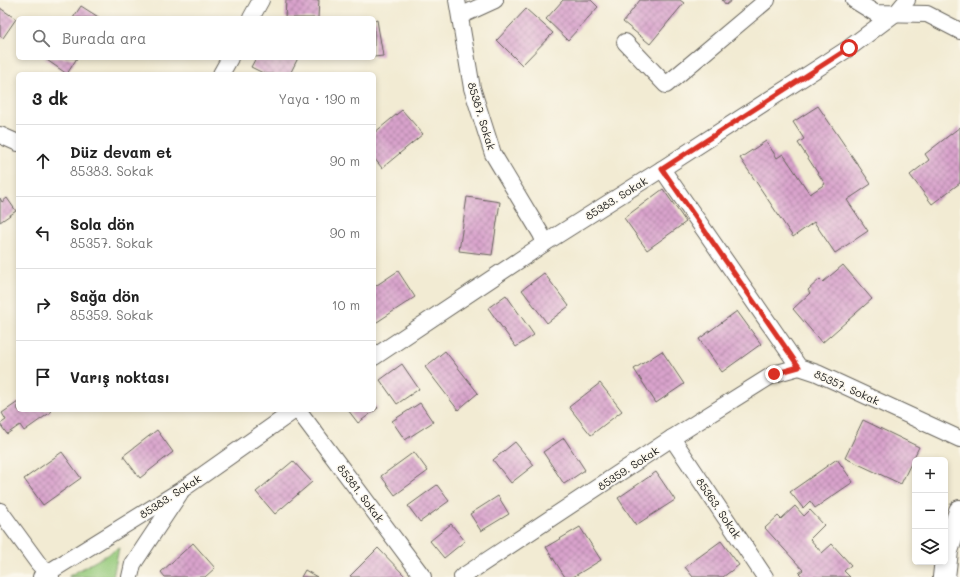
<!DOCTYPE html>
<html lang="tr">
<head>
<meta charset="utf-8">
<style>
	:root { --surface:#fff; --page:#f2f2f2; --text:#222; --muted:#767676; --line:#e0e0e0 }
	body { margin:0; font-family:Mali,sans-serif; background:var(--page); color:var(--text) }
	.controls { position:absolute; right:12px; bottom:12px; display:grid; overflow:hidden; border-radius:6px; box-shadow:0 2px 6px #0003 }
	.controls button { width:36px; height:36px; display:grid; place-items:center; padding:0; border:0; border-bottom:1px solid var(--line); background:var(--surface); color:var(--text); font:20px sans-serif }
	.stop { position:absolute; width:12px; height:12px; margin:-9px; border:3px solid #d93025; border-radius:50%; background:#fff }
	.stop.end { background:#d93025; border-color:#fff; box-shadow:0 1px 4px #0008 }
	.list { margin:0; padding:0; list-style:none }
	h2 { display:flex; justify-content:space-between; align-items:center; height:52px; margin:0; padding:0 16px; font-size:17px }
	h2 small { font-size:13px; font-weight:400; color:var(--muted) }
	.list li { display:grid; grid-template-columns:26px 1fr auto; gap:12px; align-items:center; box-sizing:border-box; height:72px; padding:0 16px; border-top:1px solid var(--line) }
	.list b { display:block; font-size:15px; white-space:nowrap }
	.list p { margin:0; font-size:13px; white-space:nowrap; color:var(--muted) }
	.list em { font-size:13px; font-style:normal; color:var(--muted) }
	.icon { flex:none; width:22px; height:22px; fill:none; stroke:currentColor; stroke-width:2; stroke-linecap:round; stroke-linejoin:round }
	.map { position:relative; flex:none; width:960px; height:577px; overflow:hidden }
	.search { position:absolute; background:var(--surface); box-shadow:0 2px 6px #0003; left:16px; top:16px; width:360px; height:44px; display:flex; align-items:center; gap:10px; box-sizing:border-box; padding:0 14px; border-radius:6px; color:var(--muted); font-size:15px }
	.panel { position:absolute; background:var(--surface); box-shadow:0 2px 6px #0003; left:16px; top:72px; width:360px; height:340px; border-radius:6px }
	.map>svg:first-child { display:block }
</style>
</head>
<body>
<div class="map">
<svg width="960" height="577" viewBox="0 0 960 577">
	<defs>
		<pattern id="building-cross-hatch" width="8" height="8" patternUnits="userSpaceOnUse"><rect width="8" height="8" fill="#d9a3cc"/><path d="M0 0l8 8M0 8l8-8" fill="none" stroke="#af84a5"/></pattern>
	</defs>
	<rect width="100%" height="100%" fill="#fbf7ec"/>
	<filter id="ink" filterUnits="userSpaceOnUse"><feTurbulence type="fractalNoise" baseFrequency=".025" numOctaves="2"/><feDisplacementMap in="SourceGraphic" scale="8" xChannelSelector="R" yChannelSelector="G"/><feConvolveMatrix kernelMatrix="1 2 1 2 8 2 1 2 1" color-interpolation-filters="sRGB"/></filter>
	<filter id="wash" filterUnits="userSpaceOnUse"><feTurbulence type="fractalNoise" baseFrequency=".012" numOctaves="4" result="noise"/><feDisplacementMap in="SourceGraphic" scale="16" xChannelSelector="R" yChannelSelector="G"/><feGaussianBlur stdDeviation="0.9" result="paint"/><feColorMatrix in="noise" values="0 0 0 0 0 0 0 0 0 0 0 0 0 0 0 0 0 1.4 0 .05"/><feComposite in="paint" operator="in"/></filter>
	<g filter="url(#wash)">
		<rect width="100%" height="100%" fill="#f2ebd3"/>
		<!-- green -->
		<polygon fill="#96ca7b" stroke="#59734c" points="119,548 113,577 69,577 69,576"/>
		<g id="blocks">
			<!-- building -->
			<g fill="url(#building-cross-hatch)">
				<polygon points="286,0 319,0 318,18 285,18"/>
				<polygon points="563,0 591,0 598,7 568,40 546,19"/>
				<polygon points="640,0 680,0 684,3 650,44 623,22"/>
				<polygon points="722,0 732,0 726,5"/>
				<polygon points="81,6 100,18 73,18"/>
				<polygon points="0,8 16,19 3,38 0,36"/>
				<polygon points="526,9 553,33 522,65 497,40"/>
				<polygon points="377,20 383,56 374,57 374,21"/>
				<polygon points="44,58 77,58 67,74"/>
				<polygon points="256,58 298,58 290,74 265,74 251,67"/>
				<polygon points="818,106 871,184 847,200 868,231 835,253 814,222 793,237 740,158 766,141 777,158 783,154 810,194 825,184 798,143 804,139 793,122"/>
				<polygon points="402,110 423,134 382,168 374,158 374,133"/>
				<polygon points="960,127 960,183 932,204 910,175 929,160 925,154"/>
				<polygon points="663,189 686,222 647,250 624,218"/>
				<polygon points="467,197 500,202 492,255 459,251"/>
				<polygon points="0,198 2,202 7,198 16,211 0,222"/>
				<polygon points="843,265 872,299 822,343 793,309 810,293 808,290 820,279 823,282"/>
				<polygon points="398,271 415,297 374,324 374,287"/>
				<polygon points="544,273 569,306 547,323 522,290"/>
				<polygon points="506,295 534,335 516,347 488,308"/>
				<polygon points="737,311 761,344 722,372 699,339"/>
				<polygon points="445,351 478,393 458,410 425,367"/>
				<polygon points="662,351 684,384 656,403 634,369"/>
				<polygon points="402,364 419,389 397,404 380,380"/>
				<polygon points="600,383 622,411 591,435 569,407"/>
				<polygon points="18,402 18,410 49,410 51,412 24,431 20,425 7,434 0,424 6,420 2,413"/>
				<polygon points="420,403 433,422 405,440 392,421"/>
				<polygon points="374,404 378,408 358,423 348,410 374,410"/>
				<polygon points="863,420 919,447 901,484 845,458"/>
				<polygon points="157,430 173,452 140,478 123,456"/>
				<polygon points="564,438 585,470 564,484 543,452"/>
				<polygon points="515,442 534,465 511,483 493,460"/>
				<polygon points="62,452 81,478 43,505 24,479"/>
				<polygon points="414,452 428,471 395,495 381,476"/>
				<polygon points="837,459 853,482 815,508 810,501 803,508 790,492"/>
				<polygon points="293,461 312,482 275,514 256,492"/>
				<polygon points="656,472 675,500 636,525 618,498"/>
				<polygon points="437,485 449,501 420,522 408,506"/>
				<polygon points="498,496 509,514 481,531 470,514"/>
				<polygon points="795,506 804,516 810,510 824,525 810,539 822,553 832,544 851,565 844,571 850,577 803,577 799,573 803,570 765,528 778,516 781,519"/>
				<polygon points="451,524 465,541 444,558 430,541"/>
				<polygon points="580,527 601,560 573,577 565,577 546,547"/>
				<polygon points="721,541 739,565 723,577 693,577 685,567"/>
				<polygon points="193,543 215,568 205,577 165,577 161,572"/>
				<polygon points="378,548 406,577 352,577 350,576"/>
				<polygon points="305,570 317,577 301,577"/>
			</g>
		</g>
	</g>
	<g filter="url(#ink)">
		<use href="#blocks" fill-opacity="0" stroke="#67645c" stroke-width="1"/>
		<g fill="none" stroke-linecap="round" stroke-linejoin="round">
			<!-- minor casing -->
			<g stroke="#67645c" stroke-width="18">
				<g id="minor">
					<polyline points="457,0 472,88 493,154 541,234 545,243"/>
					<polyline points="854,0 875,13 927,14 960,31"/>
					<polyline points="460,16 495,0"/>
					<polyline points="251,18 261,0"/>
					<polyline points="625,42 666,85 767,0"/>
					<polyline points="221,74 230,58"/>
					<polyline points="0,135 18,143"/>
					<polyline points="662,169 799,367 817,373 960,439"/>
					<polyline points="374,357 545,243 662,169 849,48 897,12 907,0"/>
					<polyline points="298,410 423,577"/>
					<polyline points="672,438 765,577"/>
					<polyline points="0,511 38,563 51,577"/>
					<polyline points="41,577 183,489 295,410"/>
					<polyline points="130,577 133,564 180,493"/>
					<polyline points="462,577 672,438 774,374 799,367"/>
				</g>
			</g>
			<!-- secondary casing -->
			<g stroke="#67645c" stroke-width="24">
				<polyline id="secondary" points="944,577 947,551 960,511"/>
			</g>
			<!-- minor -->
			<use href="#minor" stroke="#fff" stroke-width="16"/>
			<!-- secondary -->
			<use href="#secondary" stroke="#fff" stroke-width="22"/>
		</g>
	</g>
	<g fill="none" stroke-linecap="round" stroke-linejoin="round" filter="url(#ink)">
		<!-- route -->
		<polyline stroke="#d93025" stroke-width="5" points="774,374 799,367 662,169 849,48"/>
	</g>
	<g text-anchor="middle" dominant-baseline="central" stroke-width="3" stroke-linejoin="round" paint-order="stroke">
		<!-- street labels -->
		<g font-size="11" fill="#1c1c1c" stroke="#fbf7ec">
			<text transform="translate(482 116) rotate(73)">85387. Sokak</text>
			<text transform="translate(616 198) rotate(-32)">85383. Sokak</text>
			<text transform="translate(847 387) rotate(24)">85357. Sokak</text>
			<text transform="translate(628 468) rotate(-33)">85359. Sokak</text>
			<text transform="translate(361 493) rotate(53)">85381. Sokak</text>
			<text transform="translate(170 496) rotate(-33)">85383. Sokak</text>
			<text transform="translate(719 508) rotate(56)">85363. Sokak</text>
		</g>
	</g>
</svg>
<div class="controls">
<button>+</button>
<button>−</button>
<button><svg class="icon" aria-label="layers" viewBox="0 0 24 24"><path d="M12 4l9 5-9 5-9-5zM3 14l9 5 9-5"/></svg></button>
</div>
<div class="stop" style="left:849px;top:48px"></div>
<div class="stop end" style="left:774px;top:374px"></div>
<div class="search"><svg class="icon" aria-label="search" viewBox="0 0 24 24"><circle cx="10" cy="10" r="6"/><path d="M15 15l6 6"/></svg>Burada ara</div>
<section class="panel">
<h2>3 dk<small>Yaya · 190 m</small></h2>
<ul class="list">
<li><svg class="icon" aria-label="ahead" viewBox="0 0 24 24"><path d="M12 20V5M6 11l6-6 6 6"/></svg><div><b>Düz devam et</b><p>85383. Sokak</p></div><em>90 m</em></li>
<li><svg class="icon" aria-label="left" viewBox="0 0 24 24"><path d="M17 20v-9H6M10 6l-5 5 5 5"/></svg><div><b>Sola dön</b><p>85357. Sokak</p></div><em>90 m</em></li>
<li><svg class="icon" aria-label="right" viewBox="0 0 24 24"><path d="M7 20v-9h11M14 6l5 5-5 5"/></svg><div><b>Sağa dön</b><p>85359. Sokak</p></div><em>10 m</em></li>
<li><svg class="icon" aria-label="arrive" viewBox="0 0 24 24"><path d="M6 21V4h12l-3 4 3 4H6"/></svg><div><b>Varış noktası</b></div></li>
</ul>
</section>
</div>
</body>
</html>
